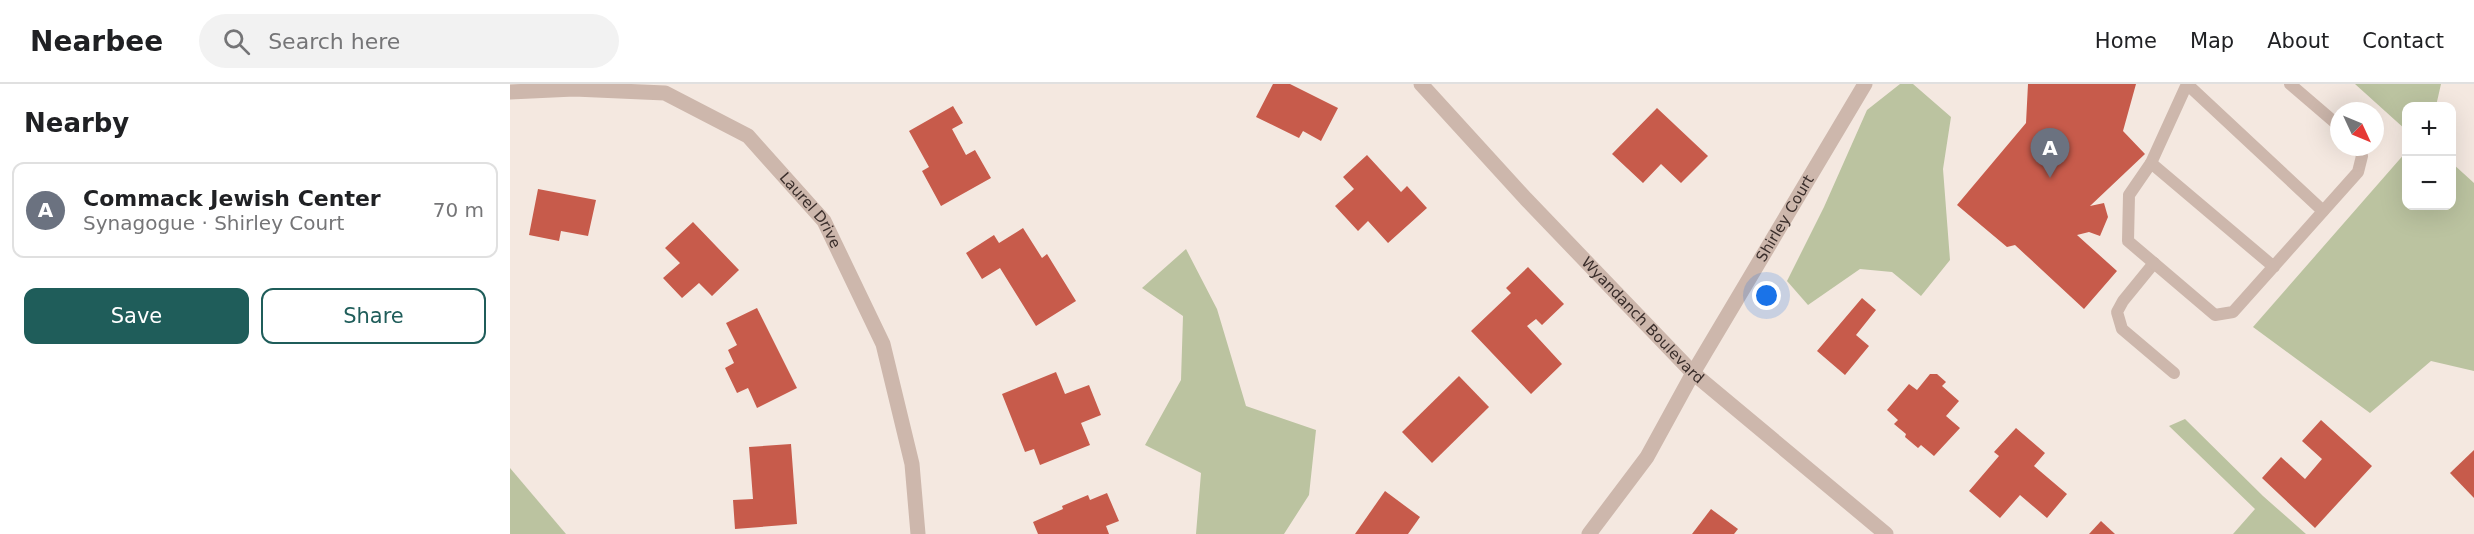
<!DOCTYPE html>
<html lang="en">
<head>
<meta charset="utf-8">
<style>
	:root { --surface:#fff; --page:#f2f2f2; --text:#202124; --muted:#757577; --line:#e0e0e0; --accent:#1f5d5a }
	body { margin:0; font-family:"DejaVu Sans",sans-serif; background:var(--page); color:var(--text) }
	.controls { position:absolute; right:18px; top:18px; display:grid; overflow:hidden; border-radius:12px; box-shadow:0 6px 24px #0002 }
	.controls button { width:54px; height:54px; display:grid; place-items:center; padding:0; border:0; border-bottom:2px solid var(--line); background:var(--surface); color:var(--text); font:30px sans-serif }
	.compass { position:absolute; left:1820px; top:18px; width:54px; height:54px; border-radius:50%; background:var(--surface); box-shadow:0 6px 24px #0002; rotate:134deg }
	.you { position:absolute; left:1257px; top:212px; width:21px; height:21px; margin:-15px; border:4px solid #fff; border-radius:50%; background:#1a73e8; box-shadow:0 0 0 9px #1a73e833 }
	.badge { display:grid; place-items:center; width:39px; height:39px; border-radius:50%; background:var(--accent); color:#fff; font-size:20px; font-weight:700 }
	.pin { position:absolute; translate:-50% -50px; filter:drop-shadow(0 2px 3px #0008) }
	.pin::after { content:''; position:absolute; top:32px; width:21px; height:18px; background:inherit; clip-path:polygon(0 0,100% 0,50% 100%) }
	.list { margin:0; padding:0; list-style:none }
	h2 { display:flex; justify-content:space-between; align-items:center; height:78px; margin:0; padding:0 24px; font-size:26px }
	h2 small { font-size:20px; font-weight:400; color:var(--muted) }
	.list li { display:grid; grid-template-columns:39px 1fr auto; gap:18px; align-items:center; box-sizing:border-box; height:96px; margin:0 12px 12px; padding:0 12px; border:2px solid var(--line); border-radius:12px }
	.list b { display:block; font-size:22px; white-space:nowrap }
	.list p { margin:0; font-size:20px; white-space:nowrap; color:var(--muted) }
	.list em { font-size:20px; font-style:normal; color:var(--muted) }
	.actions { display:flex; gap:12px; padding:18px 24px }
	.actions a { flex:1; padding:14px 0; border:2px solid var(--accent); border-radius:12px; text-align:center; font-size:21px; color:var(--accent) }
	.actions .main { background:var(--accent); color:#fff }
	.icon { flex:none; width:33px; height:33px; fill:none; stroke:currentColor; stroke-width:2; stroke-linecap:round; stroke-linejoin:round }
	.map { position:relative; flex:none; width:1964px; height:450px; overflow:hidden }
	header { display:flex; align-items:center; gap:36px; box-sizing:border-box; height:84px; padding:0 30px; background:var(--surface); border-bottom:2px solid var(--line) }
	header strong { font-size:28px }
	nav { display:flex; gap:33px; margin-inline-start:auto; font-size:21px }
	.search { width:420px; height:54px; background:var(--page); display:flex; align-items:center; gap:15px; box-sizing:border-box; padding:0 21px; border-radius:33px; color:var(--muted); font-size:22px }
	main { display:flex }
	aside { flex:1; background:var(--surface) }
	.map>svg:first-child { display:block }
</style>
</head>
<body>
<header>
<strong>Nearbee</strong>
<div class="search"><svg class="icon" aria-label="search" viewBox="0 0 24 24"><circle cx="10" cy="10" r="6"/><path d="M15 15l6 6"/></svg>Search here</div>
<nav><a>Home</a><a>Map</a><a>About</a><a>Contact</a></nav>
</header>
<main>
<aside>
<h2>Nearby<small></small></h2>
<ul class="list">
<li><span class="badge" style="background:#6b7280">A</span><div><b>Commack Jewish Center</b><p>Synagogue · Shirley Court</p></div><em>70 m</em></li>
</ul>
<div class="actions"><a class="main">Save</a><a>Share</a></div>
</aside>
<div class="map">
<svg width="1964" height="450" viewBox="0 0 1964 450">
	<rect width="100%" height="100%" fill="#f4e8e0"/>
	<!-- green -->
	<g fill="#bbc3a0">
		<polygon points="1390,0 1403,0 1441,33 1433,85 1440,176 1411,212 1382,188 1350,185 1298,221 1277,197 1314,123 1357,26"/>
		<polygon points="1845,0 1931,0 1926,22 1896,22 1896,46"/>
		<polygon points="1896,68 1896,122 1942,122 1942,79 1964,99 1964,287 1921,277 1860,329 1743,243"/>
		<polygon points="676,165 707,225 736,322 806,346 799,411 774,450 686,450 691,389 635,361 671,296 673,232 632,204"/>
		<polygon points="1675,335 1753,412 1796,450 1723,450 1745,425 1659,342"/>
		<polygon points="0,384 56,450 0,450"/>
	</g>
	<!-- building -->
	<g fill="#c75b4b">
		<polygon points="763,0 780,0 828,24 811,57 793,47 789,54 746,33"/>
		<polygon points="1518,0 1626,0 1613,47 1635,70 1580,122 1594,119 1598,133 1590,152 1579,148 1567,151 1607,187 1574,225 1505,161 1497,163 1447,121 1516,39"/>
		<polygon points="443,22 453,39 442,45 456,71 465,66 481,94 431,122 412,87 419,83 399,47"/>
		<polygon points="1147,24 1198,72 1171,99 1151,80 1133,99 1102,70"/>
		<polygon points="857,71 891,108 897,102 917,124 878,159 858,137 848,147 825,122 844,105 833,93"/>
		<polygon points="28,105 86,116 78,152 51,147 49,157 19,151"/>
		<polygon points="183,138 229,186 202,212 189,199 172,214 153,194 170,179 155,164"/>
		<polygon points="513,144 532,174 537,170 566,217 526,242 490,184 472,195 456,169 484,151 489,159"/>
		<polygon points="1018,183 1054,220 1032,241 1026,235 1017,242 1052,280 1021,310 961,247 1001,209 996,204"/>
		<polygon points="1352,214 1366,226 1346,251 1359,262 1335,291 1307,267"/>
		<polygon points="247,224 287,304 247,324 238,304 227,309 215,284 224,279 218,266 227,261 216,239"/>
		<polygon points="546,288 555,310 579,301 591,331 571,339 580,361 530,381 524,365 515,368 492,310"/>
		<polygon points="1420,290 1427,290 1436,298 1432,302 1449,317 1436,332 1450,344 1424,372 1411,361 1408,364 1395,353 1396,350 1384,340 1388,336 1377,326 1399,300 1407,306"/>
		<polygon points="949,292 979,323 922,379 892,348"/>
		<polygon points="1811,336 1862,382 1805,444 1752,394 1771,373 1795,395 1812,375 1792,357"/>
		<polygon points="1506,344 1535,369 1524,382 1557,410 1537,434 1510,411 1490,434 1459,407 1489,372 1484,368"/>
		<polygon points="281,360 287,440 225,445 223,416 243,415 239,363"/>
		<polygon points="1964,366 1964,414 1940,389"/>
		<polygon points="875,407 910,433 898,450 845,450"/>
		<polygon points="597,409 609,437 596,442 599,450 528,450 523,438 553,425 552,422 578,411 580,416"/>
		<polygon points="1201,425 1228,445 1224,450 1182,450"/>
		<polygon points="1591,437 1605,450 1579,450"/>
	</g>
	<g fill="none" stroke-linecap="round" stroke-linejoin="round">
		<!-- service -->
		<g stroke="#cdb7ac" stroke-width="12">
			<polyline points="1780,0 1829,42"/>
			<polyline points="1641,79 1677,0 1813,127"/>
			<polyline points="1644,179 1613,217 1607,228 1612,245 1664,289"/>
			<polyline points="1764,183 1641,79 1619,111 1618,157 1705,231 1723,228 1848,88 1852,72 1848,63"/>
		</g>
		<!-- minor -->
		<g stroke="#cdb7ac" stroke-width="15">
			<path id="s1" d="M 911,0 L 1016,115 L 1183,289 L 1376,450"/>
			<path id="s2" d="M 0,8 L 64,5 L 155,9 L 238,52 L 314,137 L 373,260 L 402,380 L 408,450"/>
			<path id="s3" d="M 1079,450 L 1137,373 L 1183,289 L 1355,0"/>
		</g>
	</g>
	<g text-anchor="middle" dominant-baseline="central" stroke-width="4.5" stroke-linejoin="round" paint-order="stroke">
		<!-- street labels -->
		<g font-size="15" fill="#3a2e2b" stroke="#fbf3ed">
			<text stroke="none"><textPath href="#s2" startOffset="346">Laurel Drive</textPath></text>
			<text stroke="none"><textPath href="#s3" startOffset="372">Shirley Court</textPath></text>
			<text stroke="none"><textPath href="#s1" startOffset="324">Wyandanch Boulevard</textPath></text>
		</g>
	</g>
</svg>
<div class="controls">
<button>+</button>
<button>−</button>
</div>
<svg class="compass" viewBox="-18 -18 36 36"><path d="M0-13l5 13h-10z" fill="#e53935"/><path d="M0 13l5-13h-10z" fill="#757577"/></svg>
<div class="you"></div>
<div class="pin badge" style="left:1540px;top:94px;background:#6b7280">A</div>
</div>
</main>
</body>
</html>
